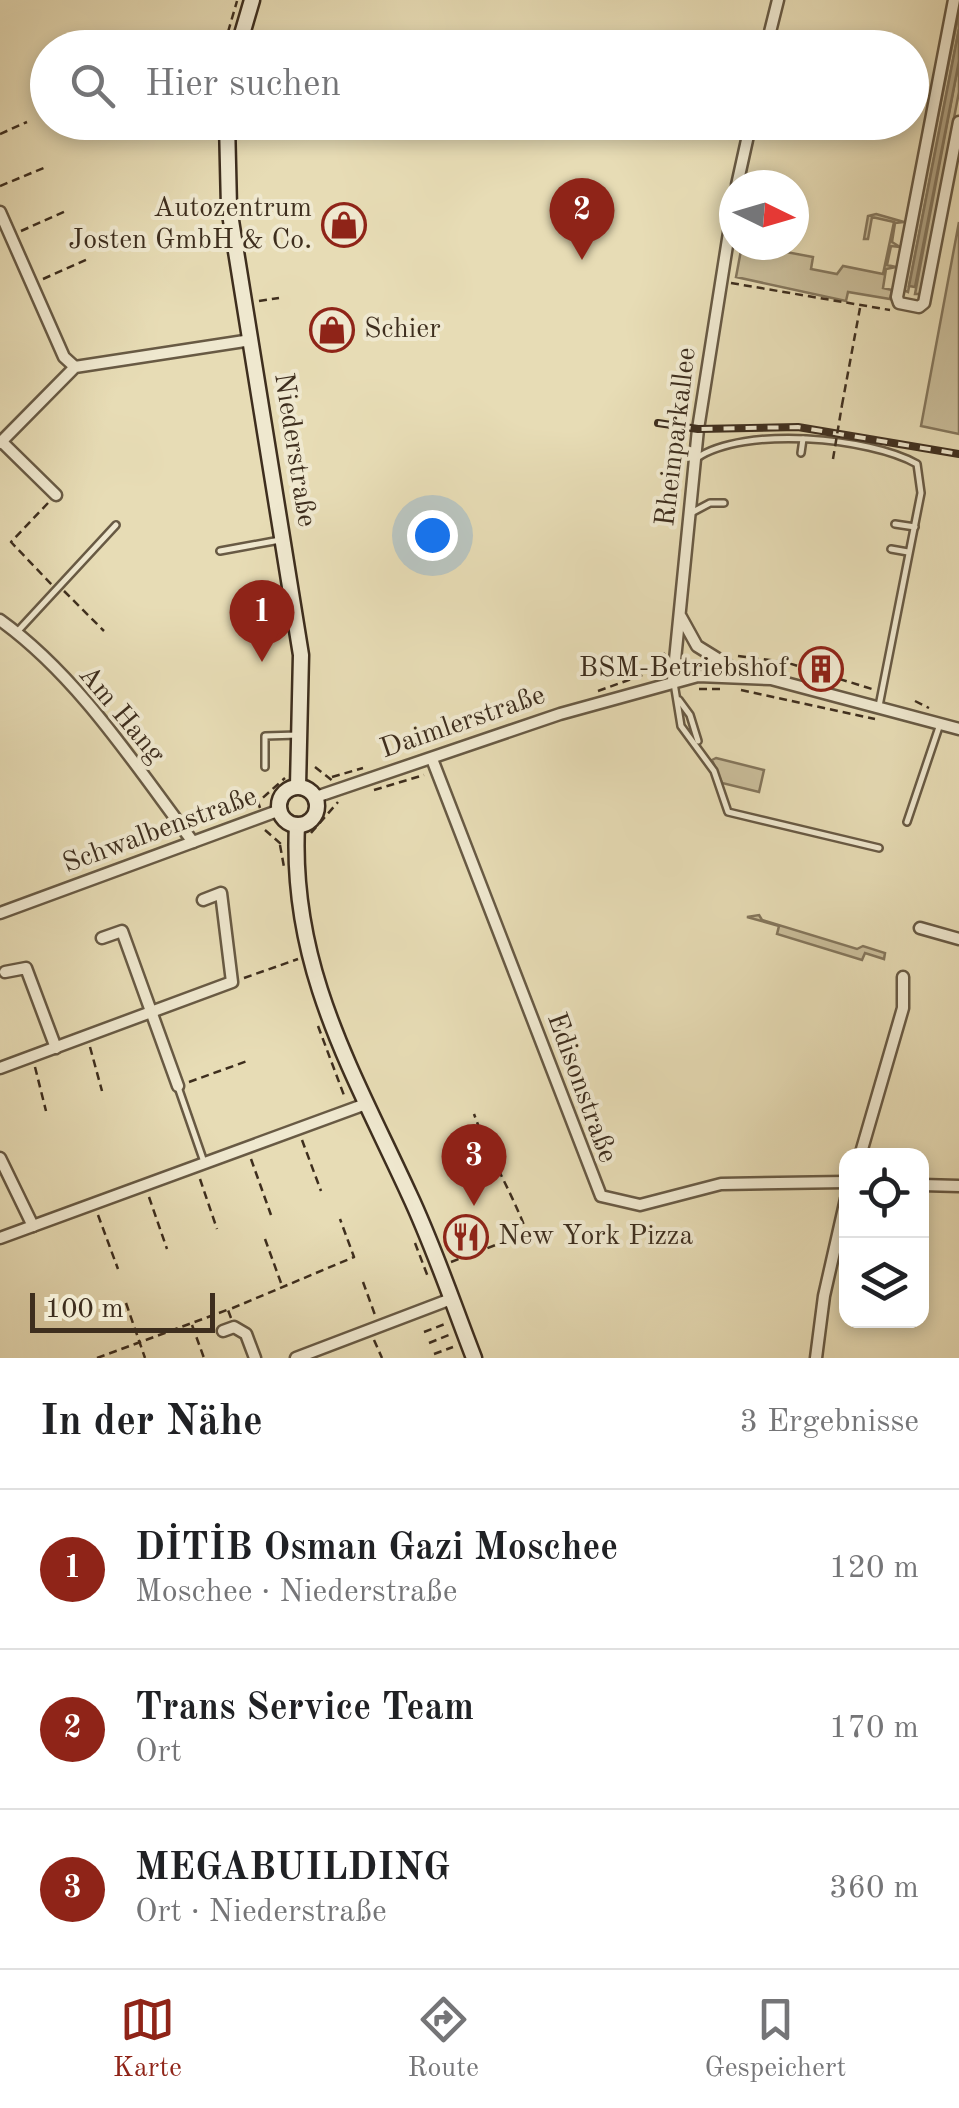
<!DOCTYPE html>
<html lang="de">
<head>
<meta charset="utf-8">
<style>
	:root { --surface:#fff; --page:#f6f6f6; --text:#202124; --muted:#757577; --line:#e0e0e0; --accent:#8f2418 }
	body { margin:0; font-family:"Old Standard TT",serif; background:var(--page); color:var(--text) }
	.controls { position:absolute; right:30px; bottom:30px; display:grid; overflow:hidden; border-radius:20px; box-shadow:0 5px 15px #0003 }
	.controls button { width:90px; height:90px; display:grid; place-items:center; padding:0; border:0; border-bottom:2px solid var(--line); background:var(--surface); color:var(--text); font:50px sans-serif }
	.compass { position:absolute; left:719px; top:170px; width:90px; height:90px; border-radius:50%; background:var(--surface); box-shadow:0 5px 15px #0003; rotate:95deg }
	.scale { position:absolute; left:30px; bottom:25px; width:185px; box-sizing:border-box; padding-left:10px; border:5px solid #3e2e1e; border-top:0; font-size:28px; line-height:35px; white-space:nowrap; color:#3e2e1e; -webkit-text-stroke:8px #efe8cf; paint-order:stroke }
	.you { position:absolute; left:432px; top:535px; width:35px; height:35px; margin:-25px; border:8px solid #fff; border-radius:50%; background:#1a73e8; box-shadow:0 0 0 15px #1a73e833 }
	.badge { display:grid; place-items:center; width:65px; height:65px; border-radius:50%; background:var(--accent); color:#fff; font-size:32px; font-weight:700 }
	.pin { position:absolute; translate:-50% -82px; filter:drop-shadow(0 2px 5px #0008) }
	.pin::after { content:''; position:absolute; top:52px; width:35px; height:30px; background:inherit; clip-path:polygon(0 0,100% 0,50% 100%) }
	.list { margin:0; padding:0; list-style:none }
	h2 { display:flex; justify-content:space-between; align-items:center; height:130px; margin:0; padding:0 40px; font-size:42px }
	h2 small { font-size:32px; font-weight:400; color:var(--muted) }
	.list li { display:grid; grid-template-columns:65px 1fr auto; gap:30px; align-items:center; box-sizing:border-box; height:160px; padding:0 40px; border-top:2px solid var(--line) }
	.list b { display:block; font-size:38px; white-space:nowrap }
	.list p { margin:0; font-size:32px; white-space:nowrap; color:var(--muted) }
	.list em { font-size:32px; font-style:normal; color:var(--muted) }
	.icon { flex:none; width:55px; height:55px; fill:none; stroke:currentColor; stroke-width:2; stroke-linecap:round; stroke-linejoin:round }
	.map { position:relative; flex:none; width:959px; height:1358px; overflow:hidden }
	.search { position:absolute; background:var(--surface); box-shadow:0 5px 15px #0003; left:30px; right:30px; top:30px; height:110px; display:flex; align-items:center; gap:25px; box-sizing:border-box; padding:0 35px; border-radius:55px; color:var(--muted); font-size:38px }
	.sheet { height:610px; background:var(--surface) }
	nav { display:flex; justify-content:space-around; align-items:center; box-sizing:border-box; height:140px; border-top:2px solid var(--line); background:var(--surface); font-size:28px; color:var(--muted) }
	nav a { display:grid; justify-items:center; gap:5px }
	nav .on { color:var(--accent) }
	.map>svg:first-child { display:block }
</style>
</head>
<body>
<div class="map">
<svg width="959" height="1358" viewBox="0 0 959 1358">
	<rect width="100%" height="100%" fill="#e7dcb5"/>
	<filter id="stains"><feTurbulence type="fractalNoise" baseFrequency=".002" numOctaves="4"/><feColorMatrix values="0 0 0 0 .2 0 0 0 0 .09 0 0 0 0 .02 0 0 0 .5 -.17"/></filter>
	<radialGradient id="worn" r=".72"><stop offset=".6" stop-color="#630" stop-opacity="0"/><stop offset="1" stop-color="#630" stop-opacity=".3"/></radialGradient>
	<!-- green -->
	<g fill="#cabe9b" stroke="#84765c" stroke-width="2.5">
		<polygon points="959,12 959,29 908,292 903,290"/>
		<polygon points="959,61 959,92 920,294 915,294"/>
		<polygon points="876,214 904,222 895,223 892,242 900,247 891,246 887,265 896,267 886,269 883,288 892,290 890,299 848,292 846,301 736,277 742,245 780,255 782,246 778,245 787,245 786,252 813,257 811,269 837,274 843,266 883,274 894,222 872,217 868,239 864,239 868,216"/>
		<polygon points="959,222 959,434 921,426"/>
		<polygon points="716,758 764,770 759,792 722,783 712,760"/>
		<polygon points="759,915 762,920 857,949 863,946 885,953 884,959 865,953 862,960 777,934 779,926 747,917"/>
	</g>
	<!-- water -->
	<polygon fill="#aea182" stroke="#81735a" stroke-width="2.5" points="959,29 959,61 915,287 909,286"/>
	<g fill="none" stroke-linecap="round" stroke-linejoin="round">
		<!-- lane casing -->
		<g stroke="#685a44" stroke-width="10">
			<g id="lane">
				<polyline points="801,453 803,439"/>
				<path d="M 697,458 C 744,426 869,437 917,464 L 921,493 L 879,706"/>
				<polyline points="693,512 710,503 724,503"/>
				<polyline points="895,524 915,527"/>
				<polyline points="891,549 908,552"/>
				<polyline points="220,551 280,540"/>
				<polyline points="17,632 116,525"/>
				<polyline points="674,683 681,726 714,771 728,812 879,848"/>
				<polyline points="679,700 690,715 698,741"/>
				<polyline points="265,767 265,736 298,735"/>
				<polyline points="907,822 939,727"/>
				<polyline points="178,1087 204,1162"/>
			</g>
		</g>
		<!-- street casing -->
		<g stroke="#685a44" stroke-width="15">
			<g id="street">
				<polyline points="954,0 897,297 899,303 919,307 924,303 959,122"/>
				<polyline points="766,48 778,0"/>
				<polyline points="737,185 751,122"/>
				<polyline points="0,212 64,357 75,367"/>
				<polyline points="1,441 56,495"/>
				<polyline points="0,443 75,367 251,340"/>
				<polyline points="681,617 697,646 739,672"/>
				<path d="M 0,620 C 78,676 135,765 193,842"/>
				<polyline points="673,680 698,429 734,201"/>
				<polyline points="432,759 601,1196 640,1205 721,1184 846,1182"/>
				<polyline points="316,797 560,714 698,676 771,679 959,729"/>
				<polyline points="0,913 280,810"/>
				<polyline points="920,928 959,939"/>
				<polyline points="102,938 122,931 178,1086"/>
				<polyline points="5,972 26,968 56,1048"/>
				<polyline points="0,1068 232,982 221,893 203,900"/>
				<polyline points="860,1156 903,1008 903,977"/>
				<polyline points="0,1158 33,1226"/>
				<polyline points="922,1185 959,1186"/>
				<polyline points="0,1238 363,1105"/>
				<polyline points="223,1331 234,1327 246,1334 255,1358"/>
				<polyline points="296,1358 451,1299"/>
				<polyline points="816,1358 824,1296 846,1199"/>
			</g>
		</g>
		<!-- secondary casing -->
		<g stroke="#3e2e1e" stroke-width="19">
			<g id="secondary">
				<polyline points="238,48 252,0"/>
				<polyline points="227,122 229,208 301,655 298,786"/>
				<circle cx="298" cy="806" r="19"/>
				<path d="M 297,825 C 290,967 352,1070 409,1194 C 434,1247 453,1304 474,1358"/>
			</g>
		</g>
		<!-- path -->
		<g stroke="#3e2e1e" stroke-width="2.5" stroke-dasharray="8 5" stroke-linecap="butt">
			<polyline points="228,32 237,1"/>
			<polyline points="0,134 27,122"/>
			<polyline points="0,186 46,167"/>
			<polyline points="21,231 66,211"/>
			<polyline points="43,279 88,259"/>
			<polyline points="731,283 890,310"/>
			<polyline points="259,301 279,298"/>
			<polyline points="842,405 860,308"/>
			<polyline points="48,503 11,542 52,585"/>
			<polyline points="64,591 104,631"/>
			<polyline points="738,656 785,662 875,690"/>
			<polyline points="699,689 723,689"/>
			<polyline points="741,690 875,719"/>
			<polyline points="598,691 651,672 665,653"/>
			<polyline points="915,701 929,708"/>
			<polyline points="315,767 333,781"/>
			<polyline points="332,777 363,768"/>
			<polyline points="374,790 424,775"/>
			<polyline points="260,808 258,802 285,778"/>
			<polyline points="229,816 258,802"/>
			<polyline points="265,830 281,844"/>
			<polyline points="311,833 338,802"/>
			<polyline points="280,845 284,867"/>
			<polyline points="244,978 298,959"/>
			<polyline points="318,1026 345,1098"/>
			<polyline points="90,1047 102,1091"/>
			<polyline points="35,1067 46,1111"/>
			<polyline points="189,1082 250,1060"/>
			<polyline points="302,1140 321,1191"/>
			<polyline points="251,1159 271,1215"/>
			<polyline points="200,1179 217,1229"/>
			<polyline points="149,1197 167,1249"/>
			<polyline points="98,1215 118,1269"/>
			<polyline points="265,1239 281,1283"/>
			<polyline points="415,1243 428,1277"/>
			<path d="M 451,1262 L 527,1233 C 512,1192 489,1156 474,1114"/>
			<polyline points="363,1282 375,1315"/>
			<polyline points="126,1303 145,1358"/>
			<polyline points="231,1318 228,1310 354,1257 340,1219"/>
			<polyline points="192,1325 204,1358"/>
			<polyline points="424,1332 445,1324"/>
			<polyline points="374,1340 382,1358"/>
			<polyline points="429,1343 449,1335"/>
			<polyline points="434,1354 453,1347"/>
			<polyline points="97,1358 227,1310"/>
		</g>
		<!-- lane -->
		<use href="#lane" stroke="#efe8cf" stroke-width="5"/>
		<!-- street -->
		<use href="#street" stroke="#efe8cf" stroke-width="10"/>
		<!-- secondary -->
		<use href="#secondary" stroke="#efe8cf" stroke-width="14"/>
		<!-- rail casing -->
		<g stroke="#3e2e1e" stroke-width="8">
			<polyline id="rail" points="658,423 698,429 798,427 959,454"/>
		</g>
		<!-- rail -->
		<use href="#rail" stroke="#efe8cf" stroke-width="4" stroke-dasharray="11" stroke-linecap="butt"/>
		<!-- path-bridge -->
		<polyline stroke="#3e2e1e" stroke-width="2.5" stroke-dasharray="8 5" stroke-linecap="butt" points="833,459 842,405"/>
	</g>
	<!-- icons -->
	<defs>
		<g id="shop-ring" transform="scale(2.25)"><circle r="9.5" fill="#efe8cf" stroke="#8f2418" stroke-width="1.5"/><path d="M-5-2.5h2.3a2.7 3.5 0 0 1 5.4 0H5L5.5 6h-11ZM-1.5-2.5h3a1.5 2.3 0 0 0-3 0Z" fill="#8f2418"/></g>
		<g id="building-ring" transform="scale(2.25)"><circle r="9.5" fill="#efe8cf" stroke="#8f2418" stroke-width="1.5"/><path d="M-4-6H4V6H1V3H-1V6H-4ZM-2.5-4.3h1.7v1.8h-1.7ZM.8-4.3h1.7v1.8H.8ZM-2.5-1h1.7V.8h-1.7ZM.8-1h1.7V.8H.8Z" fill="#8f2418"/></g>
		<g id="restaurant-ring" transform="scale(2.25)"><circle r="9.5" fill="#efe8cf" stroke="#8f2418" stroke-width="1.5"/><path d="M-5-6h1v4h1v-4h1v4h1v-4h1v5L-1.5 .5V6h-2V.5L-5-1ZM5-6V6H3V1.5H1.5Q1.5-4 5-6Z" fill="#8f2418"/></g>
	</defs>
	<g fill-rule="evenodd">
		<use href="#shop-ring" x="344" y="225"/>
		<use href="#shop-ring" x="332" y="330"/>
		<use href="#building-ring" x="821" y="669"/>
		<use href="#restaurant-ring" x="466" y="1237"/>
	</g>
	<g text-anchor="middle" dominant-baseline="central" stroke-width="8" stroke-linejoin="round" paint-order="stroke">
		<!-- poi labels -->
		<g font-size="28" fill="#3e2e1e" stroke="#efe8cf" text-anchor="end">
			<text x="312" y="209">Autozentrum<tspan x="312" dy="32">Josten GmbH &amp; Co.</tspan></text>
			<text x="364" y="330" text-anchor="start">Schier</text>
			<text x="788" y="669">BSM-Betriebshof</text>
			<text x="498" y="1237" text-anchor="start">New York Pizza</text>
		</g>
		<!-- street labels -->
		<g font-size="28" fill="#3e2e1e" stroke="#efe8cf">
			<text transform="translate(677 437) rotate(-83)">Rheinparkallee</text>
			<text transform="translate(294 450) rotate(81)">Niederstraße</text>
			<text transform="translate(121 715) rotate(50)">Am Hang</text>
			<text transform="translate(463 723) rotate(-19)">Daimlerstraße</text>
			<text transform="translate(160 831) rotate(-20)">Schwalbenstraße</text>
			<text transform="translate(581 1088) rotate(70)">Edisonstraße</text>
		</g>
	</g>
	<rect width="100%" height="100%" filter="url(#stains)"/>
	<rect width="100%" height="100%" fill="url(#worn)"/>
</svg>
<div class="controls">
<button><svg class="icon" aria-label="locate" viewBox="0 0 24 24"><circle cx="12" cy="12" r="6"/><path d="M12 2v4M12 18v4M2 12h4M18 12h4"/></svg></button>
<button><svg class="icon" aria-label="layers" viewBox="0 0 24 24"><path d="M12 4l9 5-9 5-9-5zM3 14l9 5 9-5"/></svg></button>
</div>
<svg class="compass" viewBox="-18 -18 36 36"><path d="M0-13l5 13h-10z" fill="#e53935"/><path d="M0 13l5-13h-10z" fill="#757577"/></svg>
<div class="scale">100 m</div>
<div class="you"></div>
<div class="pin badge" style="left:262px;top:662px">1</div>
<div class="pin badge" style="left:582px;top:260px">2</div>
<div class="pin badge" style="left:474px;top:1206px">3</div>
<div class="search"><svg class="icon" aria-label="search" viewBox="0 0 24 24"><circle cx="10" cy="10" r="6"/><path d="M15 15l6 6"/></svg>Hier suchen</div>
</div>
<section class="sheet">
<h2>In der Nähe<small>3 Ergebnisse</small></h2>
<ul class="list">
<li><span class="badge">1</span><div><b>DİTİB Osman Gazi Moschee</b><p>Moschee · Niederstraße</p></div><em>120 m</em></li>
<li><span class="badge">2</span><div><b>Trans Service Team</b><p>Ort</p></div><em>170 m</em></li>
<li><span class="badge">3</span><div><b>MEGABUILDING</b><p>Ort · Niederstraße</p></div><em>360 m</em></li>
</ul>
</section>
<nav>
<a class="on"><svg class="icon" aria-label="map" viewBox="0 0 24 24"><path d="M3 6l6-2 6 2 6-2v14l-6 2-6-2-6 2zM9 4v14M15 6v14"/></svg>Karte</a>
<a><svg class="icon" aria-label="directions" viewBox="0 0 24 24"><path d="M12 3l9 9-9 9-9-9zM9 14v-3h6M13 9l2 2-2 2"/></svg>Route</a>
<a><svg class="icon" aria-label="saved" viewBox="0 0 24 24"><path d="M7 4h10v16l-5-4-5 4z"/></svg>Gespeichert</a>
</nav>
</body>
</html>
